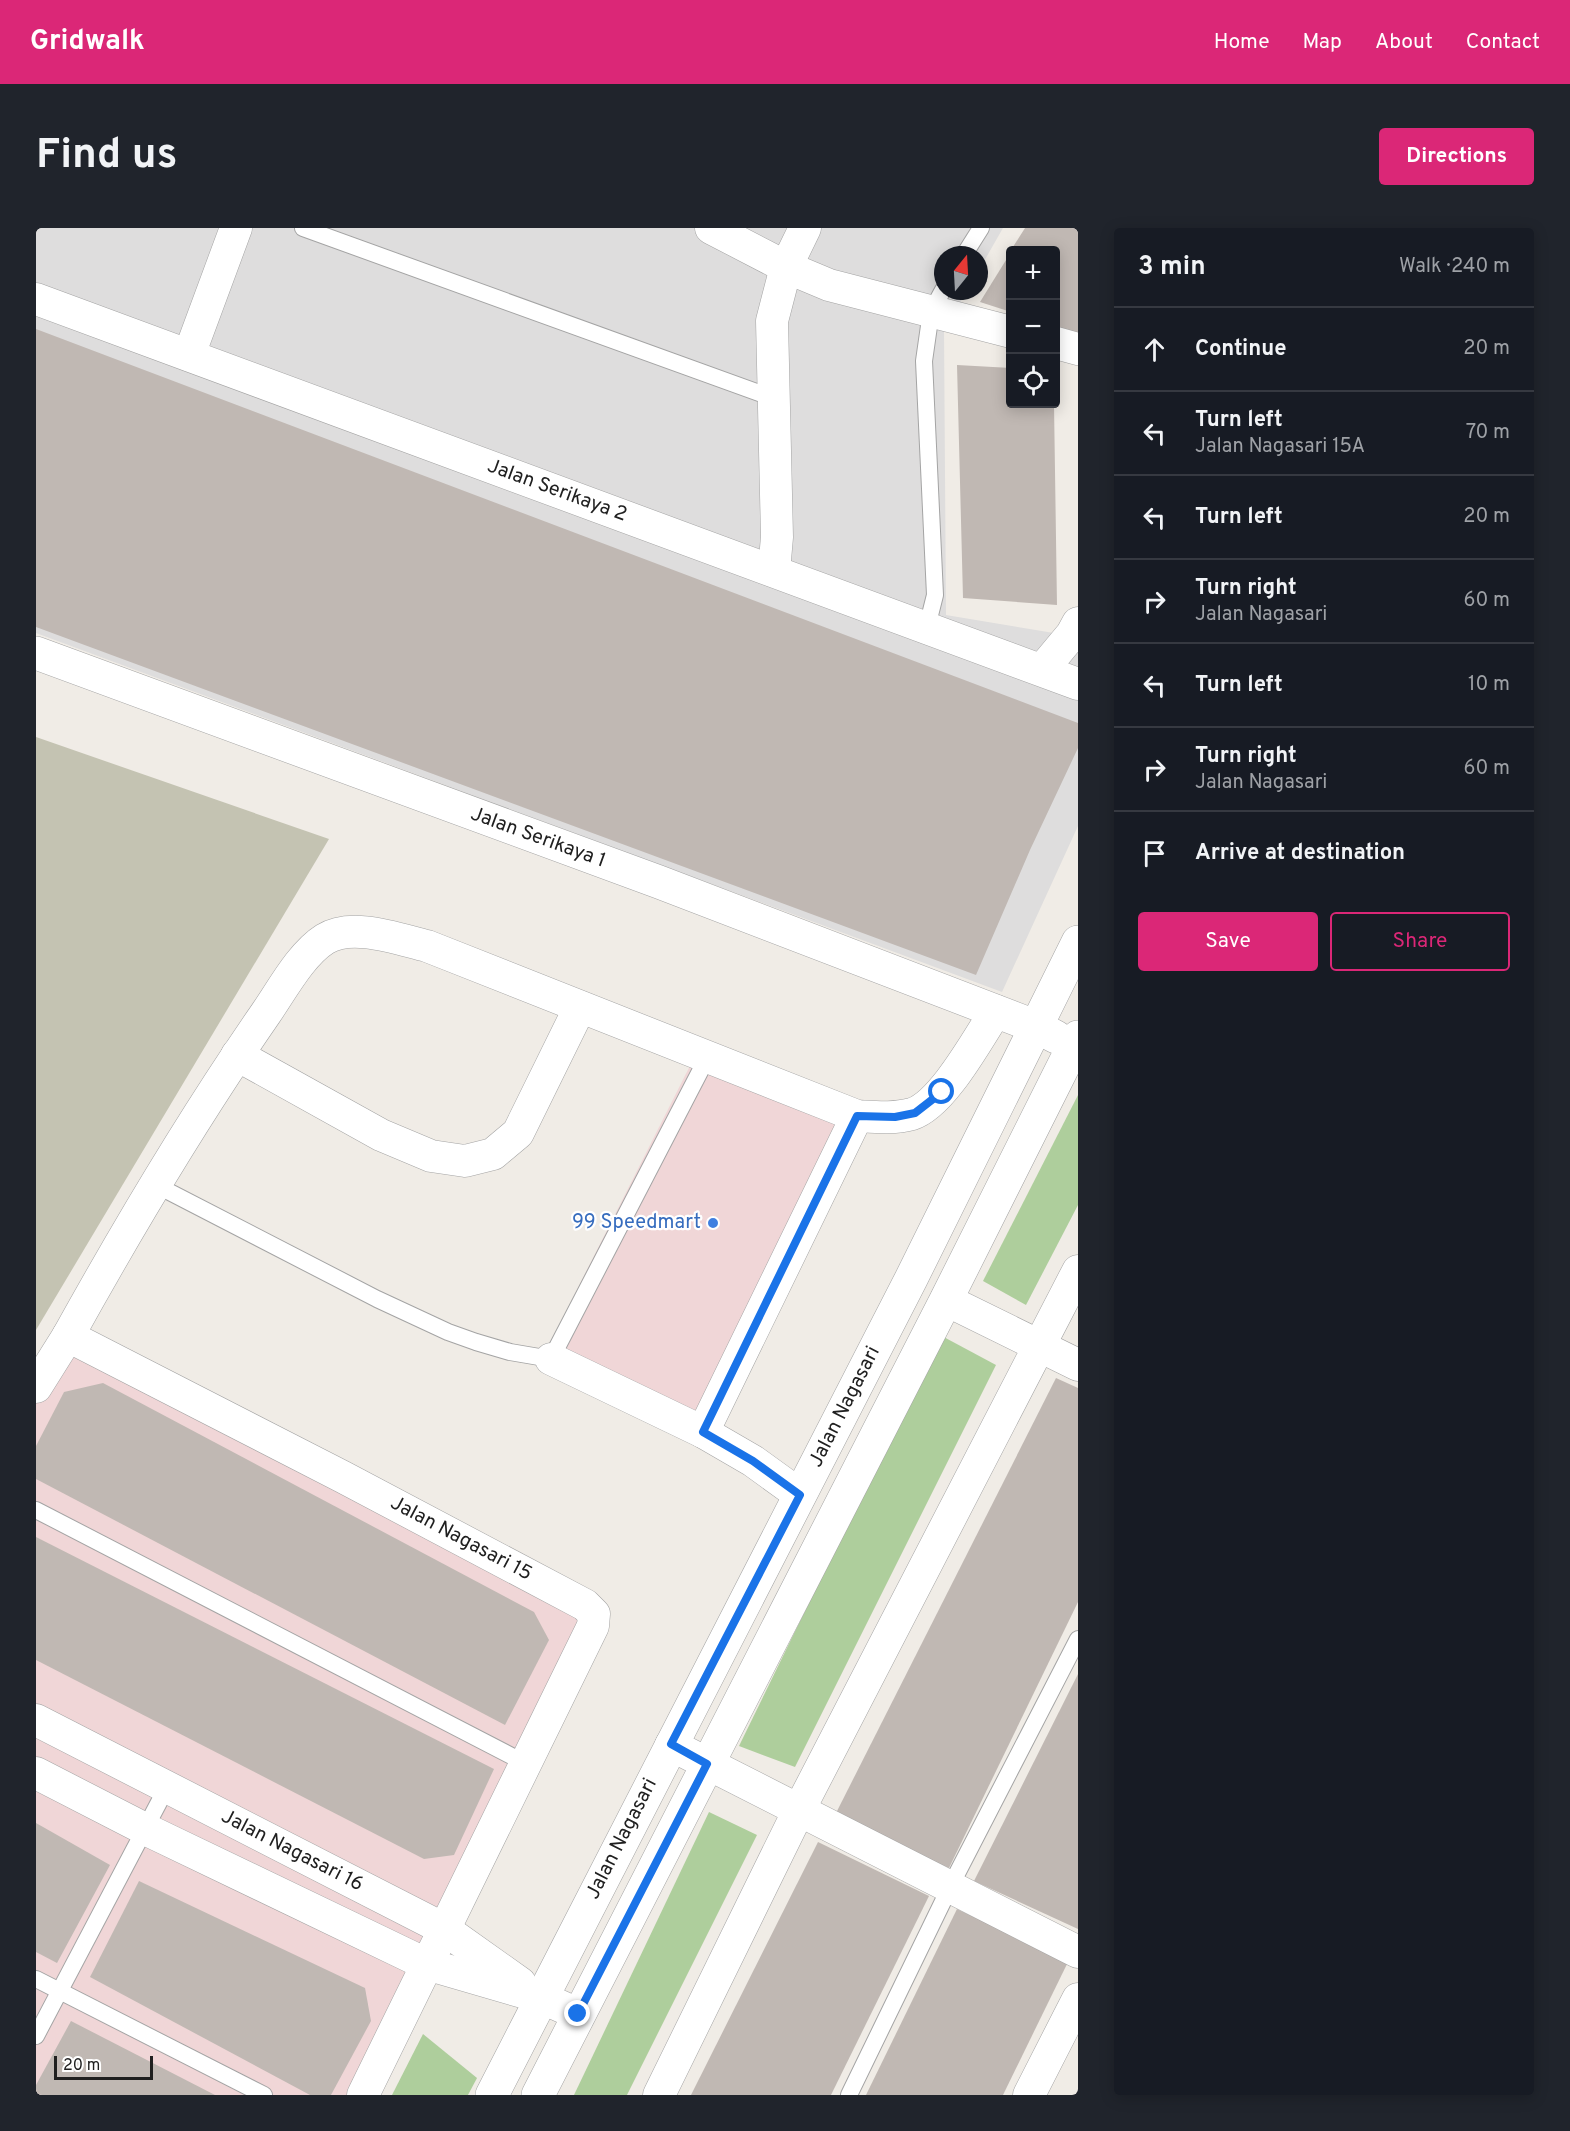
<!DOCTYPE html>
<html lang="en">
<head>
<meta charset="utf-8">
<style>
	:root { --surface:#171b24; --page:#20242c; --text:#f1f3f6; --muted:#9ea1a6; --line:#363941; --accent:#db2777 }
	body { margin:0; font-family:Overpass,sans-serif; background:var(--page); color:var(--text) }
	.controls { position:absolute; right:18px; top:18px; display:grid; overflow:hidden; border-radius:6px; box-shadow:0 3px 15px #0003 }
	.controls button { width:54px; height:54px; display:grid; place-items:center; padding:0; border:0; border-bottom:2px solid var(--line); background:var(--surface); color:var(--text); font:30px sans-serif }
	.compass { position:absolute; left:898px; top:18px; width:54px; height:54px; border-radius:50%; background:var(--surface); box-shadow:0 3px 15px #0003; rotate:18deg }
	.scale { position:absolute; left:18px; bottom:15px; width:99px; box-sizing:border-box; padding-left:6px; border:3px solid #202020; border-top:0; font-size:16px; line-height:21px; white-space:nowrap; color:#202020; -webkit-text-stroke:4px #fff; paint-order:stroke }
	.stop { position:absolute; width:18px; height:18px; margin:-14px; border:4px solid #1a73e8; border-radius:50%; background:#fff }
	.stop.end { background:#1a73e8; border-color:#fff; box-shadow:0 2px 6px #0008 }
	.list { margin:0; padding:0; list-style:none }
	h2 { display:flex; justify-content:space-between; align-items:center; height:78px; margin:0; padding:0 24px; font-size:26px }
	h2 small { font-size:20px; font-weight:400; color:var(--muted) }
	.list li { display:grid; grid-template-columns:39px 1fr auto; gap:18px; align-items:center; box-sizing:border-box; height:84px; padding:0 24px; border-top:2px solid var(--line) }
	.list b { display:block; font-size:22px; white-space:nowrap }
	.list p { margin:0; font-size:20px; white-space:nowrap; color:var(--muted) }
	.list em { font-size:20px; font-style:normal; color:var(--muted) }
	.actions { display:flex; gap:12px; padding:18px 24px }
	.actions a { flex:1; padding:14px 0; border:2px solid var(--accent); border-radius:6px; text-align:center; font-size:21px; color:var(--accent) }
	.actions .main { background:var(--accent); color:#fff }
	.icon { flex:none; width:33px; height:33px; fill:none; stroke:currentColor; stroke-width:2; stroke-linecap:round; stroke-linejoin:round }
	.map { position:relative; flex:none; width:1042px; height:1867px; overflow:hidden; border-radius:6px }
	header { display:flex; align-items:center; gap:36px; box-sizing:border-box; height:84px; padding:0 30px; background:var(--accent); color:#fff }
	header strong { font-size:28px }
	nav { display:flex; gap:33px; margin-inline-start:auto; font-size:21px }
	.intro { display:flex; align-items:center; justify-content:space-between; box-sizing:border-box; height:144px; padding:0 36px }
	h1 { margin:0; font-size:42px }
	.button { padding:15px 27px; border-radius:6px; background:var(--accent); color:#fff; font-size:21px; font-weight:700 }
	main { display:flex; gap:36px; padding:0 36px }
	aside { flex:1; background:var(--surface); border-radius:6px; box-shadow:0 3px 15px #0003 }
	.map>svg:first-child { display:block }
</style>
</head>
<body>
<header>
<strong>Gridwalk</strong>
<nav><a>Home</a><a>Map</a><a>About</a><a>Contact</a></nav>
</header>
<div class="intro"><h1>Find us</h1><a class="button">Directions</a></div>
<main>
<div class="map">
<svg width="1042" height="1867" viewBox="0 0 1042 1867">
	<rect width="100%" height="100%" fill="#f0ece6"/>
	<!-- residential -->
	<polygon fill="#dedddd" points="0,0 967,0 943,42 943,27 907,27 907,63 931,63 908,102 910,387 1042,409 1042,598 966,764 0,405"/>
	<!-- commercial -->
	<g fill="#f0d6d7">
		<polygon points="667,812 827,877 672,1220 502,1139"/>
		<polygon points="27,1089 556,1367 333,1867 0,1867 0,1134"/>
	</g>
	<!-- construction -->
	<polygon fill="#c4c3b2" points="0,509 293,611 0,1102"/>
	<!-- forest -->
	<g fill="#aece9c">
		<polygon points="1042,867 1042,977 990,1077 947,1053"/>
		<polygon points="904,1107 960,1137 759,1539 703,1518"/>
		<polygon points="673,1584 721,1607 591,1867 538,1867"/>
		<polygon points="387,1806 441,1850 432,1867 356,1867"/>
	</g>
	<!-- building -->
	<g fill="#c0b8b3">
		<polygon points="989,0 1042,0 1042,104 1040,107 1020,100 1020,22 975,22"/>
		<polygon points="975,24 975,84 944,74"/>
		<polygon points="0,101 1042,495 1042,520 994,622 940,747 0,399"/>
		<polygon points="921,137 975,140 975,176 1018,176 1021,377 927,370"/>
		<polygon points="1020,1150 1042,1160 1042,1374 913,1640 798,1589"/>
		<polygon points="67,1155 498,1384 513,1412 469,1497 0,1251 0,1218 28,1164"/>
		<polygon points="0,1309 458,1541 418,1627 388,1631 0,1432"/>
		<polygon points="1042,1446 1042,1701 938,1653"/>
		<polygon points="0,1595 74,1637 21,1735 0,1724"/>
		<polygon points="782,1614 893,1668 795,1867 655,1867"/>
		<polygon points="103,1653 329,1760 335,1793 295,1867 274,1867 54,1749"/>
		<polygon points="921,1681 1032,1734 967,1867 830,1867"/>
		<polygon points="35,1793 179,1867 0,1867 0,1857"/>
	</g>
	<g fill="none" stroke-linecap="round" stroke-linejoin="round">
		<!-- service casing -->
		<g stroke="#a4a4a4" stroke-width="18">
			<g id="service">
				<polyline points="267,0 737,170"/>
				<polyline points="928,27 945,0"/>
				<polyline points="888,399 894,387 899,367 888,133 895,84 907,62"/>
				<polyline points="120,957 341,1071 412,1104 440,1114 474,1124 515,1131 672,828"/>
				<polyline points="0,1282 489,1535"/>
				<polyline points="0,1751 228,1867"/>
				<polyline points="0,1808 131,1559"/>
				<polyline points="813,1867 914,1659 1042,1411"/>
			</g>
		</g>
		<!-- minor casing -->
		<g stroke="#a4a4a4" stroke-width="33">
			<g id="minor">
				<polyline points="675,0 750,39 793,57 975,104"/>
				<polyline points="0,71 1042,456"/>
				<polyline points="1020,115 1042,121"/>
				<polyline points="153,127 200,0"/>
				<polyline points="738,343 741,309 736,93 750,39 769,0"/>
				<polyline points="1006,442 1036,406 1042,395"/>
				<polyline points="201,827 345,907 395,928 429,933 457,926 482,905 544,779"/>
				<polyline points="910,1072 1042,1137"/>
				<path d="M 32,1108 C 93,998 158,889 230,785 C 246,762 265,726 289,711 C 316,694 362,711 391,718 L 821,888 C 839,889 858,891 876,886 C 907,876 942,810 960,783"/>
				<polyline points="515,1131 667,1204 717,1233 764,1267"/>
				<polyline points="0,1159 32,1108 307,1249 549,1377 558,1386 557,1398 327,1867"/>
				<polyline points="667,1204 821,888"/>
				<polyline points="0,1492 408,1701 484,1755"/>
				<polyline points="635,1517 1042,1724"/>
				<polyline points="0,1545 109,1601 390,1736 504,1769 542,1786"/>
				<polyline points="623,1867 763,1582 1042,1043"/>
				<polyline points="993,1867 1042,1771"/>
			</g>
		</g>
		<!-- tertiary casing -->
		<g stroke="#a4a4a4" stroke-width="34">
			<g id="tertiary">
				<polyline points="0,425 623,654 1001,799 1020,809"/>
				<polyline points="456,1867 875,1051 1042,714"/>
				<polyline points="502,1867 910,1072 1042,809"/>
			</g>
		</g>
		<!-- service -->
		<use href="#service" stroke="#fff" stroke-width="16"/>
		<!-- minor -->
		<use href="#minor" stroke="#fff" stroke-width="32"/>
		<!-- tertiary -->
		<use href="#tertiary" stroke="#fff" stroke-width="33"/>
	</g>
	<g fill="none" stroke-linecap="round" stroke-linejoin="round">
		<!-- route -->
		<polyline stroke="#1a73e8" stroke-width="8" points="542,1786 671,1536 635,1516 764,1267 717,1233 667,1204 821,888 859,889 879,885 906,864"/>
	</g>
	<!-- markers -->
	<circle fill="#3f7fe0" stroke="#fff" stroke-width="2" cx="677" cy="995" r="6"/>
	<g text-anchor="middle" dominant-baseline="central" stroke-width="4.5" stroke-linejoin="round" paint-order="stroke">
		<!-- street labels -->
		<g font-size="20" fill="#202020" stroke="#fff">
			<text transform="translate(521 263) rotate(20)">Jalan Serikaya 2</text>
			<text transform="translate(502 610) rotate(20)">Jalan Serikaya 1</text>
			<text transform="translate(809 1179) rotate(-63)">Jalan Nagasari</text>
			<text transform="translate(425 1311) rotate(28)">Jalan Nagasari 15</text>
			<text transform="translate(586 1611) rotate(-63)">Jalan Nagasari</text>
			<text transform="translate(256 1623) rotate(27)">Jalan Nagasari 16</text>
		</g>
		<!-- shop labels -->
		<g font-size="20" fill="#366cbe" stroke="#fff" text-anchor="end">
			<text x="665" y="995">99 Speedmart</text>
		</g>
	</g>
</svg>
<div class="controls">
<button>+</button>
<button>−</button>
<button><svg class="icon" aria-label="locate" viewBox="0 0 24 24"><circle cx="12" cy="12" r="6"/><path d="M12 2v4M12 18v4M2 12h4M18 12h4"/></svg></button>
</div>
<svg class="compass" viewBox="-18 -18 36 36"><path d="M0-13l5 13h-10z" fill="#e53935"/><path d="M0 13l5-13h-10z" fill="#9ea1a6"/></svg>
<div class="scale">20 m</div>
<div class="stop" style="left:906px;top:864px"></div>
<div class="stop end" style="left:542px;top:1786px"></div>
</div>
<aside>
<h2>3 min<small>Walk · 240 m</small></h2>
<ul class="list">
<li><svg class="icon" aria-label="ahead" viewBox="0 0 24 24"><path d="M12 20V5M6 11l6-6 6 6"/></svg><div><b>Continue</b></div><em>20 m</em></li>
<li><svg class="icon" aria-label="left" viewBox="0 0 24 24"><path d="M17 20v-9H6M10 6l-5 5 5 5"/></svg><div><b>Turn left</b><p>Jalan Nagasari 15A</p></div><em>70 m</em></li>
<li><svg class="icon" aria-label="left" viewBox="0 0 24 24"><path d="M17 20v-9H6M10 6l-5 5 5 5"/></svg><div><b>Turn left</b></div><em>20 m</em></li>
<li><svg class="icon" aria-label="right" viewBox="0 0 24 24"><path d="M7 20v-9h11M14 6l5 5-5 5"/></svg><div><b>Turn right</b><p>Jalan Nagasari</p></div><em>60 m</em></li>
<li><svg class="icon" aria-label="left" viewBox="0 0 24 24"><path d="M17 20v-9H6M10 6l-5 5 5 5"/></svg><div><b>Turn left</b></div><em>10 m</em></li>
<li><svg class="icon" aria-label="right" viewBox="0 0 24 24"><path d="M7 20v-9h11M14 6l5 5-5 5"/></svg><div><b>Turn right</b><p>Jalan Nagasari</p></div><em>60 m</em></li>
<li><svg class="icon" aria-label="arrive" viewBox="0 0 24 24"><path d="M6 21V4h12l-3 4 3 4H6"/></svg><div><b>Arrive at destination</b></div></li>
</ul>
<div class="actions"><a class="main">Save</a><a>Share</a></div>
</aside>
</main>
</body>
</html>
